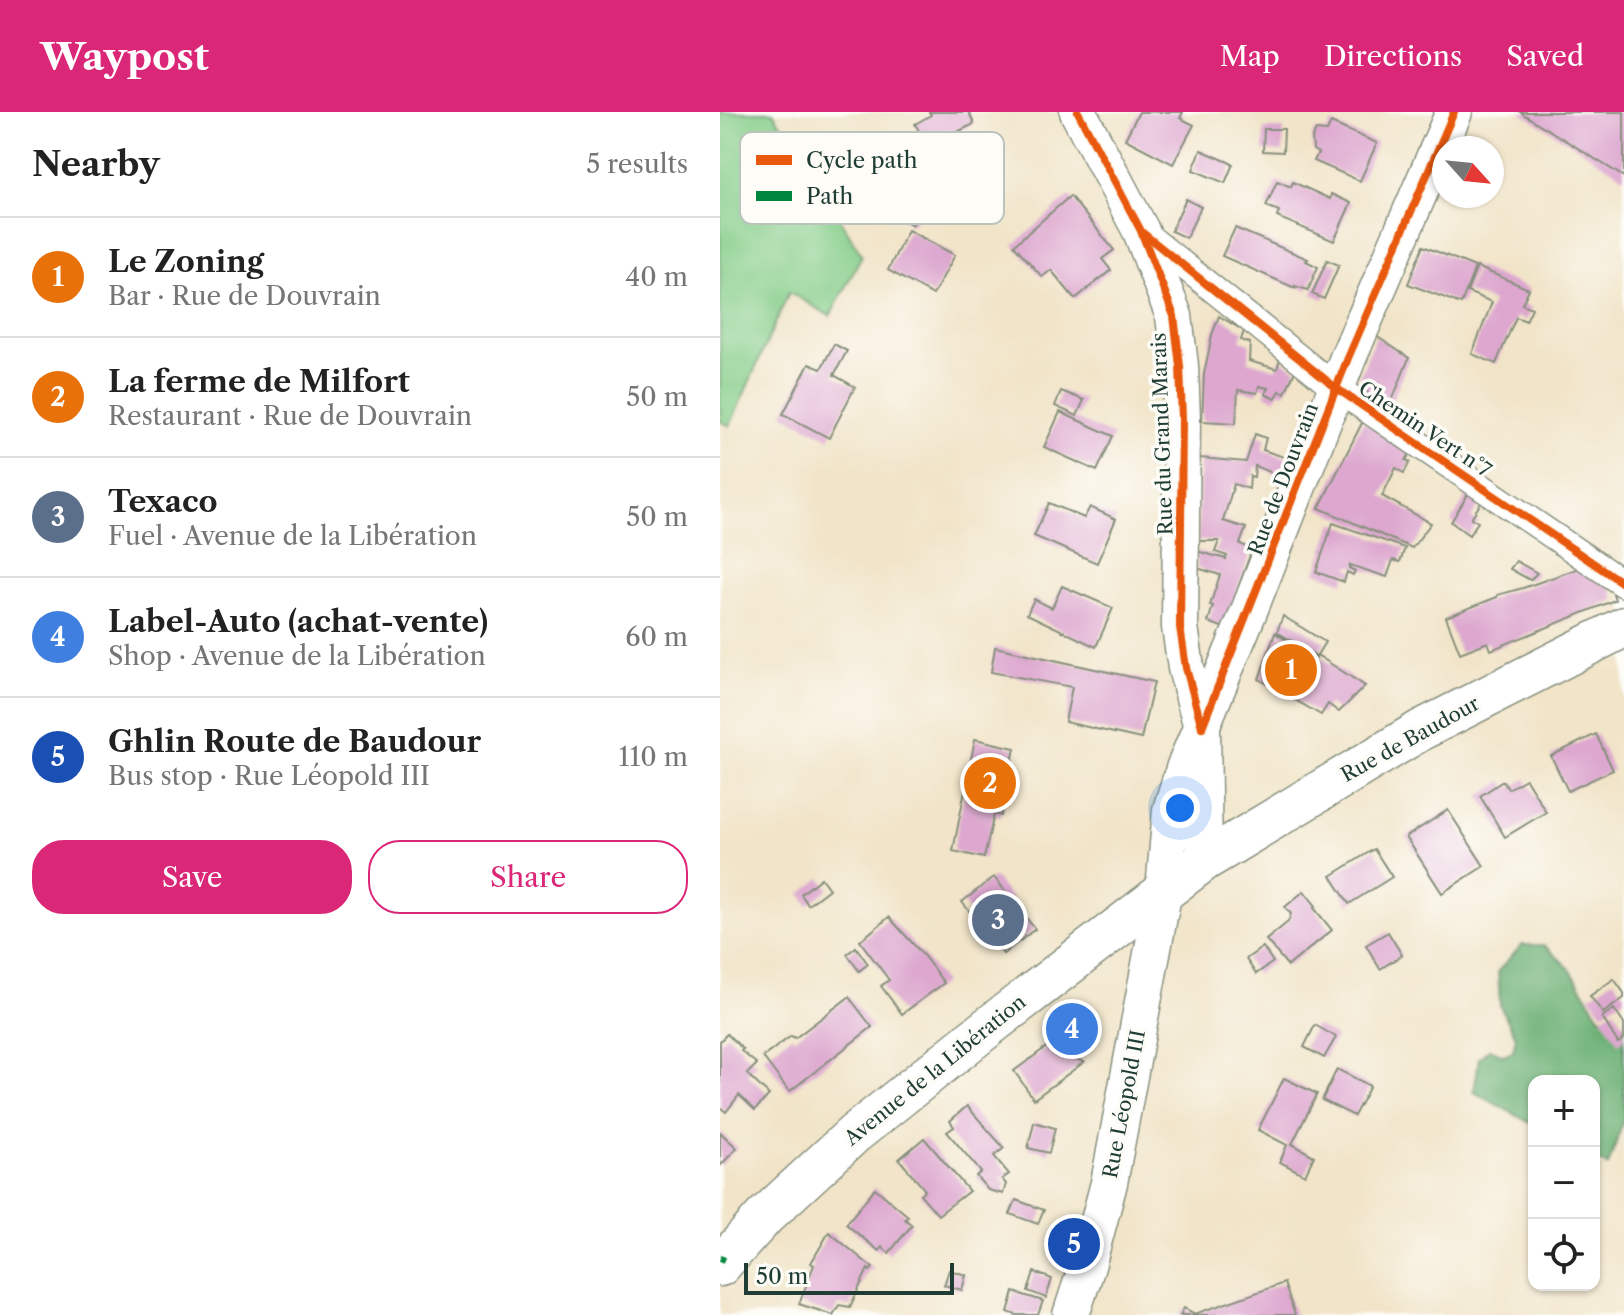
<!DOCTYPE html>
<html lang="en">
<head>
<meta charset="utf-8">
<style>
	:root { --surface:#fff; --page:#f2f2f2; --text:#222; --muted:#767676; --line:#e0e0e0; --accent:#db2777 }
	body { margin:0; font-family:"Libre Caslon Text",serif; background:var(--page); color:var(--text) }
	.controls { position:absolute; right:24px; bottom:24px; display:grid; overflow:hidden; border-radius:16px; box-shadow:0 2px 6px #0004 }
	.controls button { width:72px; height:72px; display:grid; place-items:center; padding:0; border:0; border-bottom:2px solid var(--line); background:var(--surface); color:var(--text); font:40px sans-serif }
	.compass { position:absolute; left:712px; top:24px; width:72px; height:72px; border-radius:50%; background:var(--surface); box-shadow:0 2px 6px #0004; rotate:117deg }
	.scale { position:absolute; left:24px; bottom:20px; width:210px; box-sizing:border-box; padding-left:8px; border:4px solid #1f3d34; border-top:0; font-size:22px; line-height:28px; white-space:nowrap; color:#1f3d34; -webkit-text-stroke:6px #fdfcf7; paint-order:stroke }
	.you { position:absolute; left:460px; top:696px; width:28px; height:28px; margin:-20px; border:6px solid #fff; border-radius:50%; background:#1a73e8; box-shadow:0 0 0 12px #1a73e833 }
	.badge { display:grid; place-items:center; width:52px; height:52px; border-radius:50%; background:var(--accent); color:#fff; font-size:26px; font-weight:700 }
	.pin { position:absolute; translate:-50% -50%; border:4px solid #fff; box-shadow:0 2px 8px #0006 }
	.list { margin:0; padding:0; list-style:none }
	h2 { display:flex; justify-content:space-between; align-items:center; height:104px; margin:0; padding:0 32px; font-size:34px }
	h2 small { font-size:26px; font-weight:400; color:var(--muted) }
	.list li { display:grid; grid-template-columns:52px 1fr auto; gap:24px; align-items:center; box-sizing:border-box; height:120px; padding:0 32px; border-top:2px solid var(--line) }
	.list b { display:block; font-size:30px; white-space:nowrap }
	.list p { margin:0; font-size:26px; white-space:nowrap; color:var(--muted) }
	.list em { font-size:26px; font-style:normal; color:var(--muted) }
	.actions { display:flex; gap:16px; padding:24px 32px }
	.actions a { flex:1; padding:18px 0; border:2px solid var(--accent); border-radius:32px; text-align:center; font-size:28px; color:var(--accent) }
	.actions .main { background:var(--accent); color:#fff }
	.icon { flex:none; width:44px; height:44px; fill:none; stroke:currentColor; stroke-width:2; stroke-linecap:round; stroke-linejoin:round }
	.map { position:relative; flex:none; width:904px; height:1203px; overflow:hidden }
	header { display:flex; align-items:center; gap:48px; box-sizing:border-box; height:112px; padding:0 40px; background:var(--accent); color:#fff }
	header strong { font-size:38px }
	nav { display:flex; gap:44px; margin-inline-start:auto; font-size:28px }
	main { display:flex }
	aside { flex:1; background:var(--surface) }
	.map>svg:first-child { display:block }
</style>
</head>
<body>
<header>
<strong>Waypost</strong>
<nav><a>Map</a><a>Directions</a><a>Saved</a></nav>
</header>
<main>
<aside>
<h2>Nearby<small>5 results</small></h2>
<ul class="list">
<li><span class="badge" style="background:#e8710a">1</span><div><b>Le Zoning</b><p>Bar · Rue de Douvrain</p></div><em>40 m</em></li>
<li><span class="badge" style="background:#e8710a">2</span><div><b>La ferme de Milfort</b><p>Restaurant · Rue de Douvrain</p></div><em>50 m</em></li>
<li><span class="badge" style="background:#5c6f8a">3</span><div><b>Texaco</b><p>Fuel · Avenue de la Libération</p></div><em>50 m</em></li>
<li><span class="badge" style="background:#3f7fe0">4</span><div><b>Label-Auto (achat-vente)</b><p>Shop · Avenue de la Libération</p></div><em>60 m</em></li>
<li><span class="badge" style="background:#1a4fb4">5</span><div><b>Ghlin Route de Baudour</b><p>Bus stop · Rue Léopold III</p></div><em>110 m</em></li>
</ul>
<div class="actions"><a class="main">Save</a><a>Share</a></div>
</aside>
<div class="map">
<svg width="904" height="1203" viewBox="0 0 904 1203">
	<rect width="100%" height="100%" fill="#fdfcf7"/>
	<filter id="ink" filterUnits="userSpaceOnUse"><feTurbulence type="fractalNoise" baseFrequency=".0125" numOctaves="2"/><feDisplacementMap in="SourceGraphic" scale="16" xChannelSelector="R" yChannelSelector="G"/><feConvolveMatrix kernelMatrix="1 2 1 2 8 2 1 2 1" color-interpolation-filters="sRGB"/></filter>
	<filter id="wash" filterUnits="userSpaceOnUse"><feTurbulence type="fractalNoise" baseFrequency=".006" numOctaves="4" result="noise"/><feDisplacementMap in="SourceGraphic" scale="32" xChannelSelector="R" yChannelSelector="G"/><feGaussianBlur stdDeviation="1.8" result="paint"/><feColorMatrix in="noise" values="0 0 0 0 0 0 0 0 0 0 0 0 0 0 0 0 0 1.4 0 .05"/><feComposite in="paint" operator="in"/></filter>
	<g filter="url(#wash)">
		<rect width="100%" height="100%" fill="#f1e4c8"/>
		<!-- green -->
		<polygon fill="#85cd89" stroke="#52855e" stroke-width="2" points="0,0 53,0 142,143 110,204 69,180 10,314 0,309"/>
		<!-- forest -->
		<polygon fill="#6cb075" stroke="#467654" stroke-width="2" points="802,833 824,833 849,856 880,904 904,913 904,1007 888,1054 874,1047 874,969 814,969 814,1013 754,980 759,946 769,937 784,943 793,939 796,925 780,894 778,859"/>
		<g id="blocks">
			<!-- building -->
			<g fill="#dda7cf">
				<polygon points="209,0 249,0 254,12 208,34 195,12 211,3"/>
				<polygon points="419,0 463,0 460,6 474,13 453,52 405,27"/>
				<polygon points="800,0 904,0 904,65"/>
				<polygon points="611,11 657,31 640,69 594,49 598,41 593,38 592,25 596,18 607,19"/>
				<polygon points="544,17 564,17 563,40 543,39"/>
				<polygon points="481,38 513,52 505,71 473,58"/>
				<polygon points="557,69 571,75 573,70 610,87 611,82 631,91 614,129 557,105 559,99 546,94"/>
				<polygon points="203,70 215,80 192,113 178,103"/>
				<polygon points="350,84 394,138 382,147 391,158 355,187 331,158 322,165 294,133"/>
				<polygon points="466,87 481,95 466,126 451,119"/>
				<polygon points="515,116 588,147 586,149 598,155 588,178 575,174 575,176 502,144"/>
				<polygon points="188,118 235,143 213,183 168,158"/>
				<polygon points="703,134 755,155 741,192 688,172"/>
				<polygon points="607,148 619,153 604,187 592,182"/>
				<polygon points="757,155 809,177 802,192 812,196 806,209 796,205 776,252 752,242 772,190 747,180"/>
				<polygon points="499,204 524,219 521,228 530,231 529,249 557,257 560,247 576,257 565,281 560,279 555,287 545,282 548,276 539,274 537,281 518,278 516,311 482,309 484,262 492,223"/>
				<polygon points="656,224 689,246 669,296 636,273"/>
				<polygon points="114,232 127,239 114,263 135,275 109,326 63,302 89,252 101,257"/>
				<polygon points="341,279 364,288 357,304 335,294"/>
				<polygon points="340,300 393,324 377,359 324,335"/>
				<polygon points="643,309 691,340 686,348 690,350 684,361 676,356 662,384 711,411 692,436 599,396"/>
				<polygon points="535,322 546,326 543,338 567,346 560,364 535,354 534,365 530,364 529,377 514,372 503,409 526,416 520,432 532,437 504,516 488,510 493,494 490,493 500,463 477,456 477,439 506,447 507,444 495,440 499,429 478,429 480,346 526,350"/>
				<polygon points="750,379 763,388 751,406 758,410 749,423 731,410"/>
				<polygon points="329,391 364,406 370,395 396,407 377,451 314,424"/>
				<polygon points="613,411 685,436 680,450 673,448 667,465 630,453 629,456 635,459 633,463 627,460 624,470 596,460"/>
				<polygon points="796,449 817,461 810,468 790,457"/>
				<polygon points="862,455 865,461 873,459 889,469 895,488 771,538 768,530 740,541 726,505 777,485 777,483 803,476"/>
				<polygon points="342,474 393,496 376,535 307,502 314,487 332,496"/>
				<polygon points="563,504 605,530 597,543 645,574 619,600 608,592 601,603 539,567 555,521 596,546 596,544 557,520"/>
				<polygon points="275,535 434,570 421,627 345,610 352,575 271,560"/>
				<polygon points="876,622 893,658 848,679 831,644"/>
				<polygon points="255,627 295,636 281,704 274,702 264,746 233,739"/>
				<polygon points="806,667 826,700 785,725 760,684 783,669 788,677"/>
				<polygon points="728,698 764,754 722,781 686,725"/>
				<polygon points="654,737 672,765 629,792 611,764"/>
				<polygon points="274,765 315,817 283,842 242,790"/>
				<polygon points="101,766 109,777 88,793 81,782"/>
				<polygon points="584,779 596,794 594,796 612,818 568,854 546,828 568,810 571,802 565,795"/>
				<polygon points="169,805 203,843 224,871 182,902 161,874 169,868 140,829"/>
				<polygon points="668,820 682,843 660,857 646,833"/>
				<polygon points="136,835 148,852 139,859 127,842"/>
				<polygon points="543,835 553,850 536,862 526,847"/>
				<polygon points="894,867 904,881 904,886 883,901 870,884"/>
				<polygon points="129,885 152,915 70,979 68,978 43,945 71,924 75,926"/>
				<polygon points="894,897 904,912 904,927 898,931 882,905"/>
				<polygon points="595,913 616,925 604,946 584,935"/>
				<polygon points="7,922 23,937 21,939 37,952 27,962 49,983 35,998 19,983 6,1000 0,995 0,929"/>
				<polygon points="329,933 335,944 340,941 364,950 314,987 294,959"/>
				<polygon points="617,957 650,974 634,1004 602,988"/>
				<polygon points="564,966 597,982 572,1032 594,1044 585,1063 560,1050 567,1033 538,1018"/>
				<polygon points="247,994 284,1036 274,1044 289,1062 282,1067 286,1072 283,1082 268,1078 256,1064 261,1060 227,1020 234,1015 230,1009"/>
				<polygon points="314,1010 335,1016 329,1041 308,1036"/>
				<polygon points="0,1020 17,1036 0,1054"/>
				<polygon points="204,1026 249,1079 218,1103 200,1082 205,1078 179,1047"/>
				<polygon points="155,1076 188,1104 185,1107 192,1113 169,1141 162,1135 159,1139 126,1112"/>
				<polygon points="296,1088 324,1098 318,1112 290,1102"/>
				<polygon points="109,1120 153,1156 150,1159 148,1157 130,1195 119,1193 113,1203 79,1192 94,1153 91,1151"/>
				<polygon points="347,1133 353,1135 350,1147 343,1145"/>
				<polygon points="229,1158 246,1163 242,1178 224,1173"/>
				<polygon points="314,1160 332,1167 326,1186 308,1179"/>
				<polygon points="564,1171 575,1203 460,1203 464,1196 475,1202"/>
				<polygon points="294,1180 323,1189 318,1203 296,1203 288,1200"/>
			</g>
		</g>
	</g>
	<g filter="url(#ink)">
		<use href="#blocks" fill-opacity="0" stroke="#88907e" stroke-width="2"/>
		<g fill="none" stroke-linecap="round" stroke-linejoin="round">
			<!-- street casing -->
			<g stroke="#88907e" stroke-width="29">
				<polyline id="street" points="421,119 616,276 904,472"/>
			</g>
			<!-- secondary casing -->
			<g stroke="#88907e" stroke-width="39">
				<g id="secondary">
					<polyline points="358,0 421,119 454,204 460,254 462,307 460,515 466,556 482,615 484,749"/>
					<polyline points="351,1203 367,1154 389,1071 444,778 451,698 465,654 529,499 628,246 734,0"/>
				</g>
			</g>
			<!-- primary casing -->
			<g stroke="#88907e" stroke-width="43">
				<polyline id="primary" points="0,1154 45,1104 134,1022 272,912 484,749 701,618 904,515"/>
			</g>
			<!-- street -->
			<use href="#street" stroke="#fff" stroke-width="26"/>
			<!-- secondary -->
			<use href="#secondary" stroke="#fff" stroke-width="36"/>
			<!-- primary -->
			<use href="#primary" stroke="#fff" stroke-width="40"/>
			<!-- quiet -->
			<polyline stroke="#00873e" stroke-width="6" stroke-dasharray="12 6" stroke-linecap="butt" points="0,1146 5,1148"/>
			<!-- cycleway casing -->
			<g stroke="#fdfcf7" stroke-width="13">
				<g id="cycleway">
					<polyline points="358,0 421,119 454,204 460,254 462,307 460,515 466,556 482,615"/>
					<polyline points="424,122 616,276 904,472"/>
					<polyline points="482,615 628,246 734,0"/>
				</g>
			</g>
			<!-- cycleway -->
			<use href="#cycleway" stroke="#e8590c" stroke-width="8"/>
		</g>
	</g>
	<g text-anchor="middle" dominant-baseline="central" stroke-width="7" stroke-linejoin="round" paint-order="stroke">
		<!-- street labels -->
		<g font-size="20" fill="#1f3d34" stroke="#fdfcf7">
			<text transform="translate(705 317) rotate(34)">Chemin Vert n°7</text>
			<text transform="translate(442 322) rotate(-92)">Rue du Grand Marais</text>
			<text transform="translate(563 367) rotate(-69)">Rue de Douvrain</text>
			<text transform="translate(690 627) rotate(-29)">Rue de Baudour</text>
			<text transform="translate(215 958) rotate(-39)">Avenue de la Libération</text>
			<text transform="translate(404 992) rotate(-79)">Rue Léopold III</text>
		</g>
	</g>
	<!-- legend -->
	<rect x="20" y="20" width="264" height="92" rx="12" fill="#fdfcf7" stroke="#bac3bc" stroke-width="2"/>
	<rect x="36" y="43" width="36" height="10" fill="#e8590c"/>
	<rect x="36" y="79" width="36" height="10" fill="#00873e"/>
	<g font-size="22" fill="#1f3d34">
		<text x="86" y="56">Cycle path</text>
		<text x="86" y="92">Path</text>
	</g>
</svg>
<div class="controls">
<button>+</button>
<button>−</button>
<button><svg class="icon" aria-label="locate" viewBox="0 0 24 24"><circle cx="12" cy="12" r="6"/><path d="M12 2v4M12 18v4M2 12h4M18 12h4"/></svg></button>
</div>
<svg class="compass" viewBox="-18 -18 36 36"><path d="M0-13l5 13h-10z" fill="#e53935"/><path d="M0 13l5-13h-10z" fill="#767676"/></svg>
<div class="scale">50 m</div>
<div class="you"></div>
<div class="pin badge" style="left:571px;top:558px;background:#e8710a">1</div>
<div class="pin badge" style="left:270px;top:671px;background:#e8710a">2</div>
<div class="pin badge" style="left:278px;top:808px;background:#5c6f8a">3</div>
<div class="pin badge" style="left:352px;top:917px;background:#3f7fe0">4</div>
<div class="pin badge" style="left:354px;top:1132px;background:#1a4fb4">5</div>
</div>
</main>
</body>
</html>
